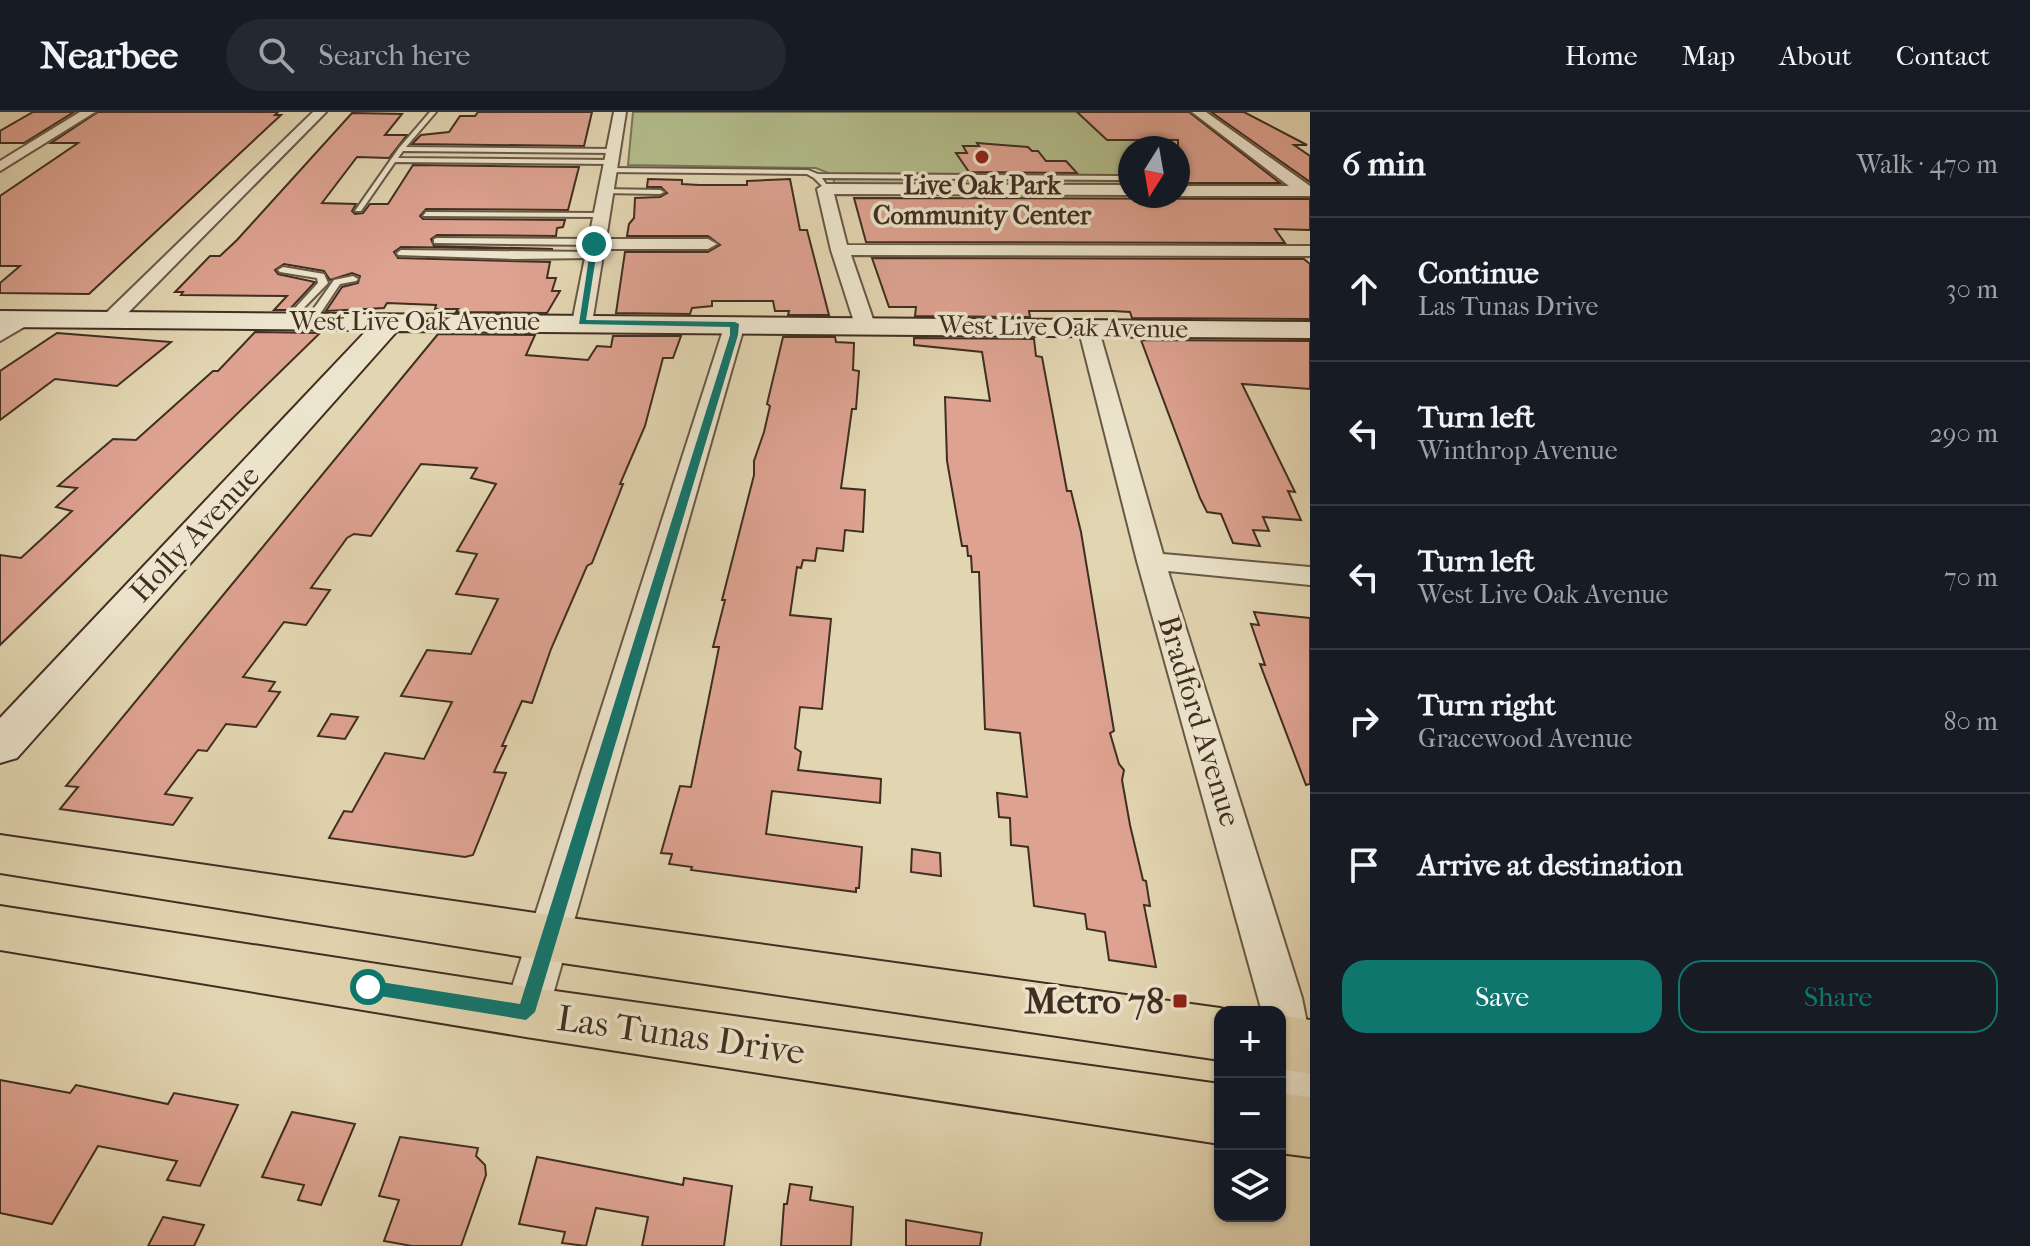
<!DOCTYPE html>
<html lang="en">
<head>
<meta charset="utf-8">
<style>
	:root { --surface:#171b24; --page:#242831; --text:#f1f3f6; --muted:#9ea1a6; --line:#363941; --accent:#0f766e }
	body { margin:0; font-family:"IM FELL French Canon",serif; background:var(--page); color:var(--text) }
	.controls { position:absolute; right:24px; bottom:24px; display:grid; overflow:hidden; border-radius:16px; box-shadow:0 2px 6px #0004 }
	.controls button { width:72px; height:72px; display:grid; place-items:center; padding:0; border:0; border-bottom:2px solid var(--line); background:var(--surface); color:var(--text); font:40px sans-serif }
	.compass { position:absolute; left:1118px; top:24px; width:72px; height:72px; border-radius:50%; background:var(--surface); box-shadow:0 2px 6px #0004; rotate:191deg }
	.stop { position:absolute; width:24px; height:24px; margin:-18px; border:6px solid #0f766e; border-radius:50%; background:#fff }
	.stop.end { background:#0f766e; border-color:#fff; box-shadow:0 2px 8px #0008 }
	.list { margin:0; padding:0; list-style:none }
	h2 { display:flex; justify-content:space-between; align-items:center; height:104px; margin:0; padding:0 32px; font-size:34px }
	h2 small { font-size:26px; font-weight:400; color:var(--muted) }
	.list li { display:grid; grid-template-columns:52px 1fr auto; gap:24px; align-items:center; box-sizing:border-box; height:144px; padding:0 32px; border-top:2px solid var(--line) }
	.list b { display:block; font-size:30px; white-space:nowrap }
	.list p { margin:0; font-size:26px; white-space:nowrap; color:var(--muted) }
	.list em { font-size:26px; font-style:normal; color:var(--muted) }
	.actions { display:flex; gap:16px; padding:24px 32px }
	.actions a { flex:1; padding:18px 0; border:2px solid var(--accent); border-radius:24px; text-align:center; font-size:28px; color:var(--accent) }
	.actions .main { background:var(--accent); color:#fff }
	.icon { flex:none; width:44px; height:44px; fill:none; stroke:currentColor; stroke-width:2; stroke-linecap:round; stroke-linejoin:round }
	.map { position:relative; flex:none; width:1310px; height:1134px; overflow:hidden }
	header { display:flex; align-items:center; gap:48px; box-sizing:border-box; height:112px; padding:0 40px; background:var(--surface); border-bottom:2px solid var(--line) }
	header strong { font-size:38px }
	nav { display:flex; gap:44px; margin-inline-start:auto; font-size:28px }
	.search { width:560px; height:72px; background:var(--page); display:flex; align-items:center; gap:20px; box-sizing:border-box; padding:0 28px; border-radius:44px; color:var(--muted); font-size:30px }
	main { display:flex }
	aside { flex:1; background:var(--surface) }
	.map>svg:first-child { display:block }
</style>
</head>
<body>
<header>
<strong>Nearbee</strong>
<div class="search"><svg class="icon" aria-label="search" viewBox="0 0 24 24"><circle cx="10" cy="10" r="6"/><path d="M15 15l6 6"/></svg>Search here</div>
<nav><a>Home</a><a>Map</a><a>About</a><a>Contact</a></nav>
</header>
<main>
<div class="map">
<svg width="1310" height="1134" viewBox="0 0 1310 1134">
	<rect width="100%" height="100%" fill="#e2d5b1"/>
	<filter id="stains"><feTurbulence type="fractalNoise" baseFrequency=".0025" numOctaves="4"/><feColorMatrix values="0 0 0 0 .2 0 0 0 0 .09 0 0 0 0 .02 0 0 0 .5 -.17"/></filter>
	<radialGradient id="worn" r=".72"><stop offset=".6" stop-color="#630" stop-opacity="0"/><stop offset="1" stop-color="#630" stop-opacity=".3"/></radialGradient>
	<!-- green -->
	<polygon fill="#b3bd8c" stroke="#7a7656" stroke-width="2" points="633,0 1122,0 1163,36 1130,36 1130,75 835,72 831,62 816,56 628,53"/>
	<!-- building -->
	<g fill="#dda290" stroke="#402e21" stroke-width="2">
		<polygon points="33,0 74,0 24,31 0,31 0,19"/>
		<polygon points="98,0 278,0 275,3 281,3 89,182 0,181 0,171 20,154 0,154 0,84 78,31 51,31"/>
		<polygon points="478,0 592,0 584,34 412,32 421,23 449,20 460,4 475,4"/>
		<polygon points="1077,0 1189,0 1280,71 1178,71 1178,28 1107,28"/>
		<polygon points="1211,0 1244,0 1307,33 1294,33 1310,44 1310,70"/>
		<polygon points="352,1 402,2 385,23 407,23 389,46 357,45 322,91 356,92 352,99 355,102 363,101 370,92 388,92 413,53 579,55 568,98 426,97 420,104 423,107 565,108 563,115 557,116 556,124 437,123 431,127 434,134 553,137 401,135 394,140 398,146 550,150 547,166 556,166 552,179 560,179 547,201 456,200 458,197 435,197 436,193 387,191 384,196 326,199 342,175 358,171 360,164 352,161 330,168 324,159 284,152 275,158 278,162 315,170 289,198 274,198 287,184 181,183 183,180 175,180 210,144 220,144 237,128"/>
		<polygon points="977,31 1028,35 1032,39 1038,39 1046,49 1066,49 1077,61 969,60 956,41 967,41 963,34 979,34"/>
		<polygon points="648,67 682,68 682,72 699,73 747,73 747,69 790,67 800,118 807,118 829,203 788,203 789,199 775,199 773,189 712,189 712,194 692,196 690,202 616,201 625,140 708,140 720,133 708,124 627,124 629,112 634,106 635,86 660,85 667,81 661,75 647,75"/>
		<polygon points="854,86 1310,87 1310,118 1275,117 1285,131 866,130"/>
		<polygon points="872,146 1304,147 1310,152 1310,207 1132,206 1130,200 1113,199 1029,199 1030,205 915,204 916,195 889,195"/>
		<polygon points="255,220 320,221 0,533 0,443 21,446 72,399 56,395 77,376 58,374 113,327 136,328 213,259 218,259"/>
		<polygon points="57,221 171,230 117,274 55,267 0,308 0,259"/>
		<polygon points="438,222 535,223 526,243 588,248 597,234 611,235 613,224 681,224 673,246 663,246 645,314 620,372 623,372 592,451 587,454 551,537 532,591 522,589 502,634 506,634 494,660 506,661 473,743 465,745 329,726 344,699 352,700 385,641 424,647 452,590 401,584 427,538 471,542 498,487 456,482 477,442 457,439 496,372 471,366 477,356 421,352 371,424 354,422 347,426 311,476 330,478 306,513 284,510 243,565 275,570 269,579 280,580 256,615 226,612 207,639 198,638 165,682 192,686 173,713 60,697 78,675 66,674"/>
		<polygon points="783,225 835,225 836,230 854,231 853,258 859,259 856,297 852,297 841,376 865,378 863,420 845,418 843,439 817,436 815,449 803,448 801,456 797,455 790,503 831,507 822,597 800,595 795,636 801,640 798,658 881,667 880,691 772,679 766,722 862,735 859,776 856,776 856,780 691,758 692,755 669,752 672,742 661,741 680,674 691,675 719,535 713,535 725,488 722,488 754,363 754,349 764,320 770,294 767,292"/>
		<polygon points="914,226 1034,227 1036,244 1042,245 1067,379 1071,379 1081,420 1114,619 1110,621 1119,652 1124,658 1122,668 1130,713 1143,768 1146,769 1150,794 1144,793 1156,855 1109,848 1105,820 1087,817 1085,802 1034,794 1028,735 1011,733 1010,706 999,705 997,681 1027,685 1020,621 985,617 979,460 972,460 971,444 968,444 967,434 962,434 947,349 945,285 990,289 982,240 914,233"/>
		<polygon points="1141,228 1310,229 1310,277 1242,272 1295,380 1288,379 1301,408 1263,405 1269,419 1253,418 1260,434 1233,431 1221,402 1207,400 1200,386"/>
		<polygon points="1254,500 1310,506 1310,672 1306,673 1260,552 1265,553 1251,512 1259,513"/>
		<polygon points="331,602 358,605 345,627 318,624"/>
		<polygon points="912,737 940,741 941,764 911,760"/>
		<polygon points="0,968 70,981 76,973 168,992 174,981 238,993 200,1074 167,1068 177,1049 98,1034 52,1112 0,1101"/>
		<polygon points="292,1000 355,1012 321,1093 298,1088 304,1073 262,1065"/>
		<polygon points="400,1025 478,1036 476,1044 485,1053 486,1063 461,1134 412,1134 384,1129 399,1088 379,1084"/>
		<polygon points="537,1045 683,1073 684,1066 732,1074 724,1134 642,1134 648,1105 596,1096 586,1134 562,1131 565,1120 519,1112"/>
		<polygon points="790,1072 812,1075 810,1088 853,1095 851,1134 781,1134 784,1092 787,1092"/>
		<polygon points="163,1105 204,1113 194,1134 148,1134"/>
		<polygon points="906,1108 982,1121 980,1134 906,1134"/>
	</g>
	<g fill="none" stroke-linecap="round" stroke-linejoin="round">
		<!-- lane casing -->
		<g stroke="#685845" stroke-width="4">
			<g id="lane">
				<polygon points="430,0 436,0 406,35 612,37 616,39 612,41 403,39 398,46 610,48 614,50 610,52 395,50 361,99 355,99 399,36"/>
				<polygon points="609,56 808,58 818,62 1119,64 1130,67 1130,71 1119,68 822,66 826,72 822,74 814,66 807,62 606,60"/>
				<polygon points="601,77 660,78 664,80 660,82 604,81"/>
				<polygon points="426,100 600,101 604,103 600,105 423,104"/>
				<polygon points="437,126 595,127 599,130 595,133 434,131 434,127"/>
				<polygon points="401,138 592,140 596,143 592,146 514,147 398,143 397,141"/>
				<polygon points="283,155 324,162 328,171 289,211 286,210 286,206 318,171 317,166 280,160 278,158"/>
				<polygon points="353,164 358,167 356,169 340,172 314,211 306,211 305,209 334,168"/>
			</g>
		</g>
		<!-- street casing -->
		<g stroke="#685845" stroke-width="4">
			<g id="street">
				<polygon points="80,0 95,0 0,59 0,49"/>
				<polygon points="313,0 326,0 117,212 103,212 100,208 103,204"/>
				<polygon points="614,0 626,0 606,127 708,127 717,132 708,137 604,137 592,211 582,217 572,211"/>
				<polygon points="1192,0 1206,0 1310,74 1310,84 1178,84 1178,74 1289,74"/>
				<polygon points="825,72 1130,73 1130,83 834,82 847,133 1310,134 1310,144 851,143 875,213 865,219 855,213 831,138 817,77"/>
				<polygon points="24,201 31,203 34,207 31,211 0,229 0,214"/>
				<polygon points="735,206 745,212 731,260 548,900 541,913 526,918 511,913 504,900 725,212"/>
				<polygon points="1088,209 1098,215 1163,442 1310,455 1310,473 1168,459 1302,886 1310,926 1310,1025 1293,1018 1280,979 1280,900 1262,900 1137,449 1078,215"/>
			</g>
		</g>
		<!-- secondary casing -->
		<g stroke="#402e21" stroke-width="4">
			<polygon id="secondary" points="0,199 1310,210 1310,226 397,219 17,646 0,651 0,606 367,218 0,215"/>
		</g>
		<!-- primary casing -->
		<g stroke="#402e21" stroke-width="4">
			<g id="primary">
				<polygon points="0,723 549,803 1220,896 1232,900 1220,900 1220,948 549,849 0,761"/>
				<polygon points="0,794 526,875 1220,972 1220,1032 526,925 0,838"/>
				<polygon points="1280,903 1310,908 1310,962 1280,957"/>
				<polygon points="1280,981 1310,985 1310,1045 1280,1041"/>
			</g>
		</g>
		<!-- lane -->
		<use href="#lane" fill="#ece4cc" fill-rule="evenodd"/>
		<!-- street -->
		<use href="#street" fill="#ece4cc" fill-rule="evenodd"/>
		<!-- secondary -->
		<use href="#secondary" fill="#ece4cc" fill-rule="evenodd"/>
		<!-- primary -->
		<use href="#primary" fill="#e2d5b1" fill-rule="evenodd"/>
	</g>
	<!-- route -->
	<polygon fill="#0f766e" points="594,130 598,132 586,208 735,210 739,212 738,223 535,900 526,908 368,882 360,875 368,868 520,892 730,223 730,215 579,212 591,132"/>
	<!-- markers -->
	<g fill="#8f2418" stroke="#ece4cc" stroke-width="3">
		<circle cx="982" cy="45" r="8"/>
		<rect x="1172" y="881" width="16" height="16" rx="4"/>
	</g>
	<g text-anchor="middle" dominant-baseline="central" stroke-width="7" stroke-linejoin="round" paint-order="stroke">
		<!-- far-poi labels -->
		<g font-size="26" font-weight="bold" fill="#402e21" stroke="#ece4cc">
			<text x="982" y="73">Live Oak Park<tspan x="982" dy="30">Community Center</tspan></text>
		</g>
		<!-- far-street labels -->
		<g font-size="26" fill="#402e21" stroke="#ece4cc">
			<text x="415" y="209">West Live Oak Avenue</text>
			<text transform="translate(1063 215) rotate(1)">West Live Oak Avenue</text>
		</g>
		<!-- street labels -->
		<g font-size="30" fill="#402e21" stroke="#ece4cc">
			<text transform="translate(195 422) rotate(-47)">Holly Avenue</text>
			<text transform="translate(1199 609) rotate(73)">Bradford Avenue</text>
		</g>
		<!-- near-poi labels -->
		<g font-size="36" font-weight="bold" fill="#402e21" stroke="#ece4cc" text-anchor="end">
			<text x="1164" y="889">Metro 78</text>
		</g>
		<!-- near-street labels -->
		<g font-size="36" fill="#402e21" stroke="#ece4cc">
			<text transform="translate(681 923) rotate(8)">Las Tunas Drive</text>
		</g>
	</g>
	<rect width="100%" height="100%" filter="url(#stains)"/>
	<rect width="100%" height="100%" fill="url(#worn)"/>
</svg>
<div class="controls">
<button>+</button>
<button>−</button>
<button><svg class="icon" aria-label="layers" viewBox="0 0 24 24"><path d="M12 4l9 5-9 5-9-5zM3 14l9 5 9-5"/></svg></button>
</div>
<svg class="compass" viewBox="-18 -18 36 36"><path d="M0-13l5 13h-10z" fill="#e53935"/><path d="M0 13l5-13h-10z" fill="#9ea1a6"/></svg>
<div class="stop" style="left:368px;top:875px"></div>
<div class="stop end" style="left:594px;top:132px"></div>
</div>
<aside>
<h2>6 min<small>Walk · 470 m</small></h2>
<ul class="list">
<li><svg class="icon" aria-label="ahead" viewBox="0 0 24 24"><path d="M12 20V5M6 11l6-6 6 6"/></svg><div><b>Continue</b><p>Las Tunas Drive</p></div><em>30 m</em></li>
<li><svg class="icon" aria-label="left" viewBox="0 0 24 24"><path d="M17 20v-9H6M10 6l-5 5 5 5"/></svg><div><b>Turn left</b><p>Winthrop Avenue</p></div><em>290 m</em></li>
<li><svg class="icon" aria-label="left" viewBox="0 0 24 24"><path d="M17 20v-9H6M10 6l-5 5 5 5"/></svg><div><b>Turn left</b><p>West Live Oak Avenue</p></div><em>70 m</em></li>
<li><svg class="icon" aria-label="right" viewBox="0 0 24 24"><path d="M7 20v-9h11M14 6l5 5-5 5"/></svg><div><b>Turn right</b><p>Gracewood Avenue</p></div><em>80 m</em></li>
<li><svg class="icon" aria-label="arrive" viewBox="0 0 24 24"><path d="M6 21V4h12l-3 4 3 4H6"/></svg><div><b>Arrive at destination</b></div></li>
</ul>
<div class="actions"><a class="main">Save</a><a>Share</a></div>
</aside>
</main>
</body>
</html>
